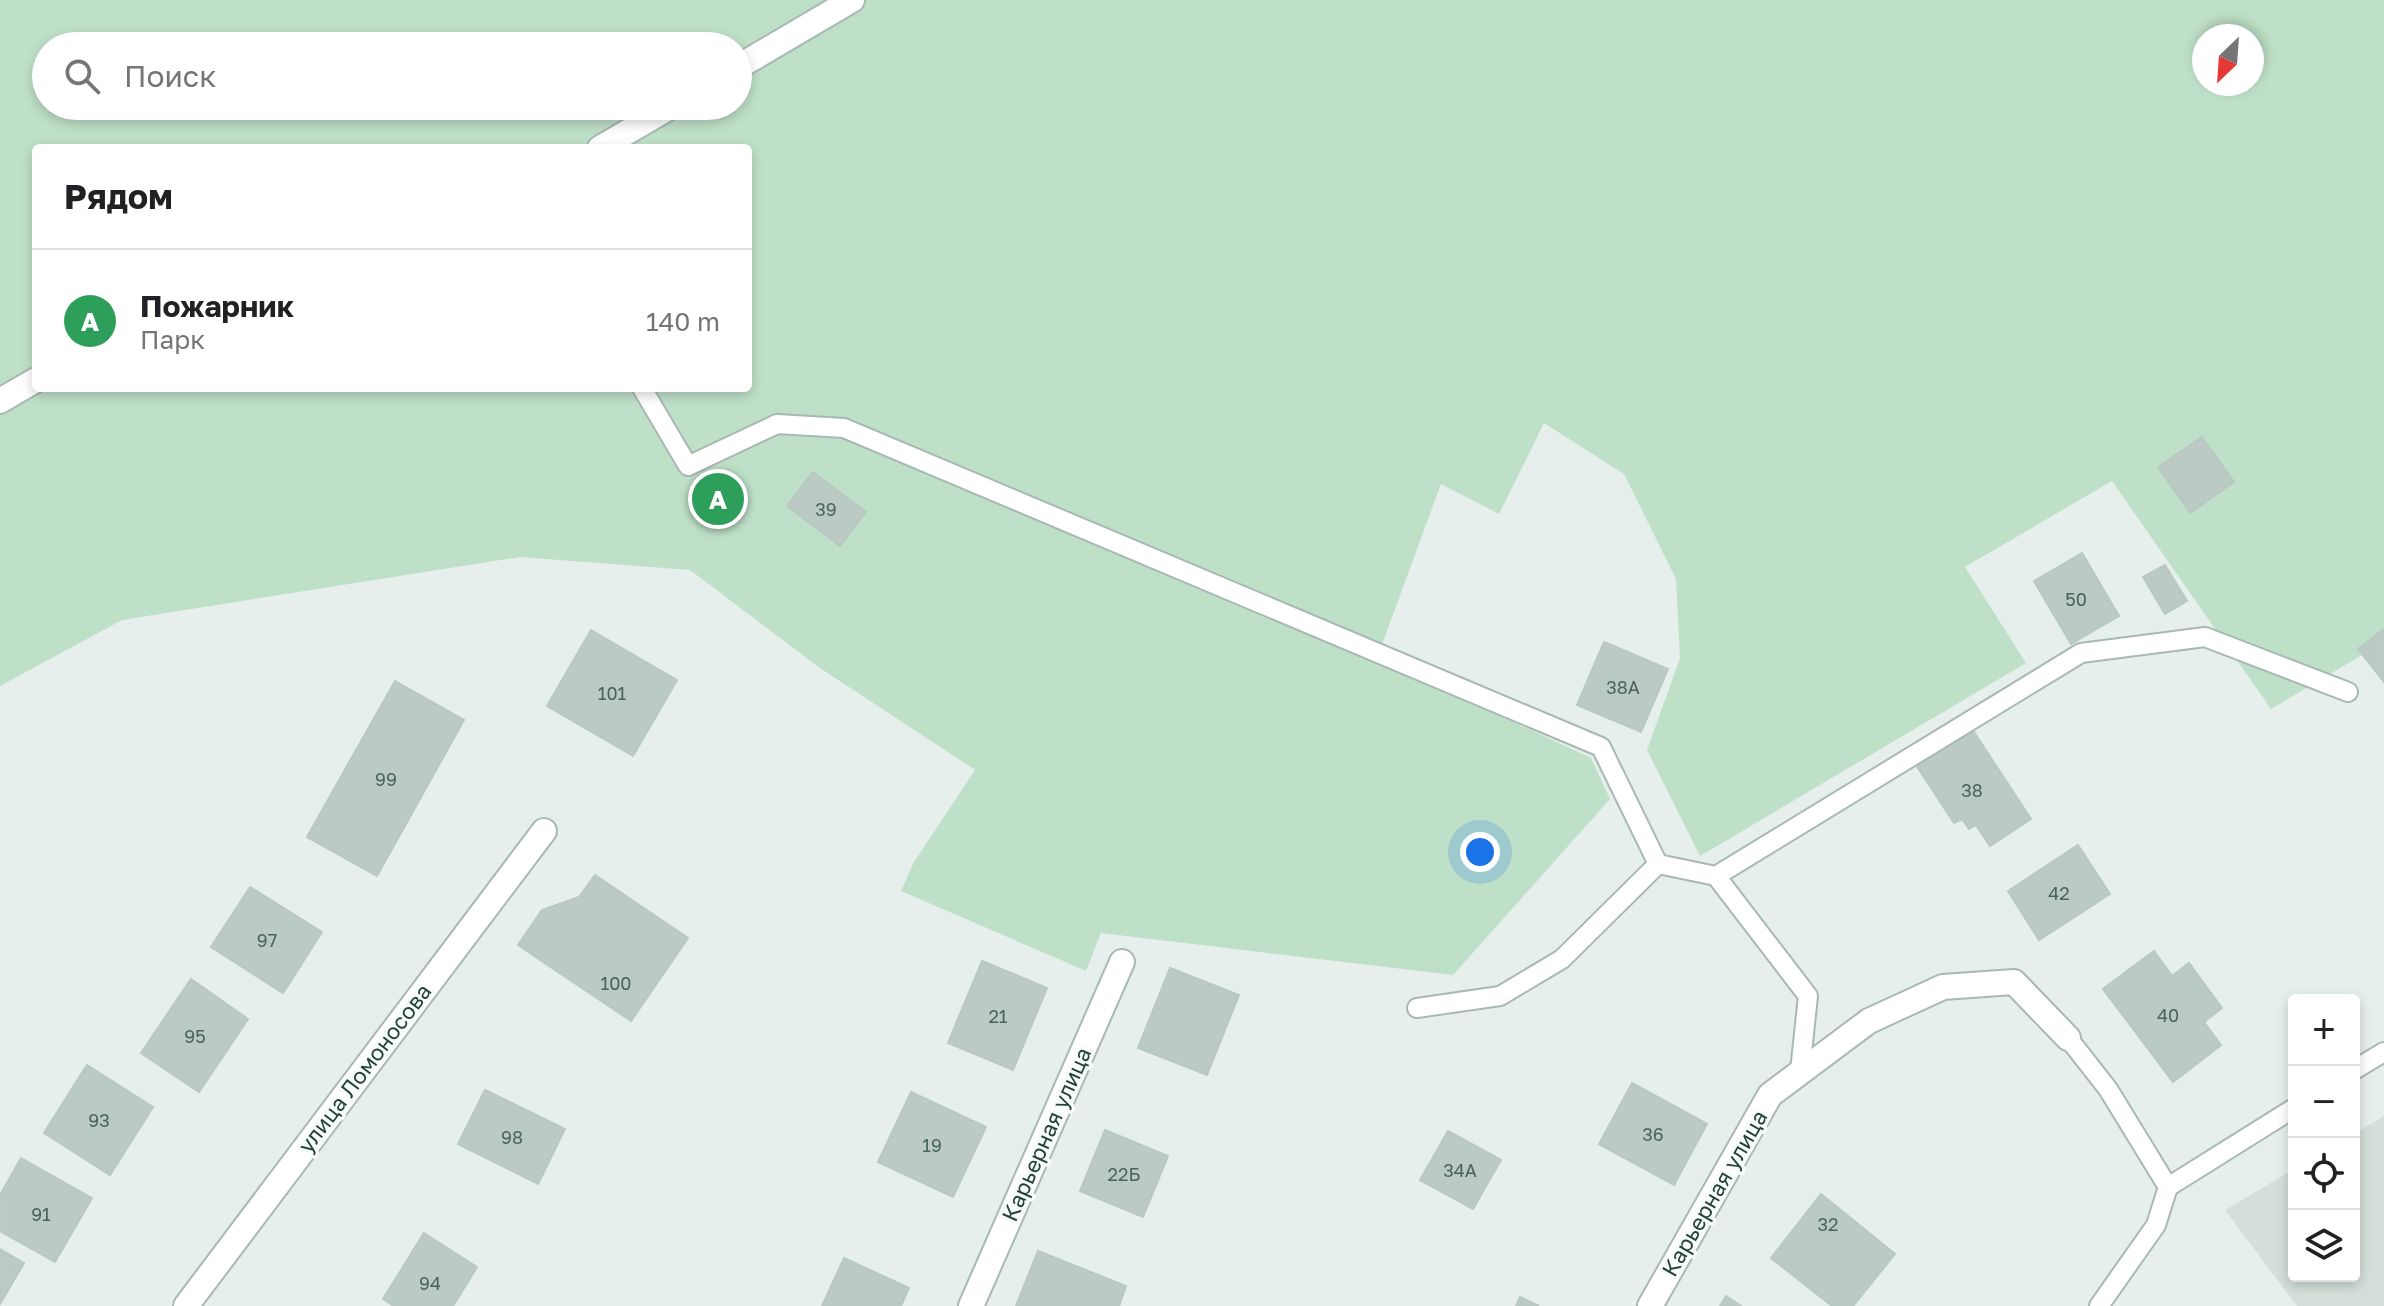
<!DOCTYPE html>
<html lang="ru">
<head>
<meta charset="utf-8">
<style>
	:root { --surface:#fff; --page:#f6f6f6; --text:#202124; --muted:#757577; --line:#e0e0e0; --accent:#7f4e3f }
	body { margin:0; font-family:"Golos Text",sans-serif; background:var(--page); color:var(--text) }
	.controls { position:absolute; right:24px; bottom:24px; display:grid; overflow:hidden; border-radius:8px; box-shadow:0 4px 12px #0003 }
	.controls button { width:72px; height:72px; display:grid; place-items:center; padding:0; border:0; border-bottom:2px solid var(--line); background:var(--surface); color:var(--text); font:40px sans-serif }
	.compass { position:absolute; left:2192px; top:24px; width:72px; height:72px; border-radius:50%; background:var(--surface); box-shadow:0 4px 12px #0003; rotate:205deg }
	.you { position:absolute; left:1480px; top:852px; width:28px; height:28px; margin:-20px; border:6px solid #fff; border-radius:50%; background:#1a73e8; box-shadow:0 0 0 12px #1a73e833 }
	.badge { display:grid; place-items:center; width:52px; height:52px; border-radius:50%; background:var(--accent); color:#fff; font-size:26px; font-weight:700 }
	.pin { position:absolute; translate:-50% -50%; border:4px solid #fff; box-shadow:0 2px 8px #0006 }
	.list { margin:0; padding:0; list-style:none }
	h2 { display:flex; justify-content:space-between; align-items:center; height:104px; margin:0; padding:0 32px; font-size:34px }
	h2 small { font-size:26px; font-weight:400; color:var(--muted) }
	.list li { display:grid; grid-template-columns:52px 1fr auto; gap:24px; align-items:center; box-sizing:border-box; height:144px; padding:0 32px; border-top:2px solid var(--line) }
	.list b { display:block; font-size:30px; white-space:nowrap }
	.list p { margin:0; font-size:26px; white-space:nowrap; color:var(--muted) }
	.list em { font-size:26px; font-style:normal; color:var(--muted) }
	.icon { flex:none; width:44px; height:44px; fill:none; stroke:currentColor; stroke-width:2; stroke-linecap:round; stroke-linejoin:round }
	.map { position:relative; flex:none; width:2384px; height:1306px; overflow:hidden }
	.search { position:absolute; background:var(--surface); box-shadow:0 4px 12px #0003; left:32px; top:32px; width:720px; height:88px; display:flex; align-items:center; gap:20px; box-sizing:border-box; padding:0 28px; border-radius:44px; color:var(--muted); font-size:30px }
	.panel { position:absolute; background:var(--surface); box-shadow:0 4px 12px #0003; left:32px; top:144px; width:720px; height:248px; border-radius:8px }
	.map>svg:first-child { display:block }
</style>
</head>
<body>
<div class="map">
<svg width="2384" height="1306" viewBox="0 0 2384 1306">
	<rect width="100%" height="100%" fill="#e6efeb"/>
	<!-- built -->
	<polygon fill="#d4dfda" points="2384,1116 2384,1306 2297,1306 2225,1210 2294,1169 2294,1276 2354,1276 2354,1134"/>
	<!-- green -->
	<path fill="#bfe0c8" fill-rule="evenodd" d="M 0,0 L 2384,0 L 2384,642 L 2271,709 L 2112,481 L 1965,567 L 2026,663 L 1700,856 L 1647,750 L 1680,658 L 1676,579 L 1624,474 L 1544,423 L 1499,514 L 1441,484 L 1377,658 L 1591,758 L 1610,799 L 1453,975 L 1101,933 L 1086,971 L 901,891 L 914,862 L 975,770 L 820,668 L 690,570 L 520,557 L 122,620 L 0,686 ZM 2204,36 L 2252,36 L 2252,84 L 2204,84 ZM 46,46 L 738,46 L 738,106 L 46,106 ZM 36,148 L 748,148 L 748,388 L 36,388 Z"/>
	<!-- building -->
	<g fill="#bbcac4" stroke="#b8c9c2" stroke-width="2">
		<polygon points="2202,437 2234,482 2190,513 2158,467"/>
		<polygon points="813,472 866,512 840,546 787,506"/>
		<polygon points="2082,553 2119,616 2071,644 2034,581"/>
		<polygon points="2165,565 2187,601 2165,614 2143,577"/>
		<polygon points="2384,629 2384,682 2358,649"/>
		<polygon points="591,630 677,680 633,756 547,706"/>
		<polygon points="1604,642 1668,669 1641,732 1577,705"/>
		<polygon points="395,681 464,720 377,876 307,837"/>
		<polygon points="1970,726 2031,819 1990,846 1976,825 1969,829 1962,819 1954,823 1914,762"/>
		<polygon points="2078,845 2110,894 2039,940 2008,891"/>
		<polygon points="595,875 688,938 631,1021 518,945 542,910 579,897"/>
		<polygon points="250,887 322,932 283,993 211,947"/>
		<polygon points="2154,951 2172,976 2189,963 2222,1008 2204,1022 2221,1045 2173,1082 2103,989"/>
		<polygon points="982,961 1047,988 1013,1070 948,1043"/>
		<polygon points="1170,968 1239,995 1207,1075 1138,1048"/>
		<polygon points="191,979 248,1019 199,1092 141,1053"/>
		<polygon points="87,1065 153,1107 110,1175 44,1133"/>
		<polygon points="1632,1083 1707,1124 1674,1185 1599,1144"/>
		<polygon points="485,1090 565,1129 538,1184 458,1144"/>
		<polygon points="911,1092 986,1127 953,1197 878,1162"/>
		<polygon points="1105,1130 1168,1156 1143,1217 1080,1191"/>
		<polygon points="1448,1131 1501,1160 1473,1209 1420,1180"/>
		<polygon points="21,1158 92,1198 55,1262 0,1231 0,1195"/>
		<polygon points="1821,1194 1895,1254 1853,1306 1832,1306 1771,1258"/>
		<polygon points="424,1233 477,1267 453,1306 394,1306 383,1299"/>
		<polygon points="0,1249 24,1263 0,1304"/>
		<polygon points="1038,1251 1126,1286 1119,1306 1016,1306"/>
		<polygon points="844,1258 909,1288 901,1306 822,1306"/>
		<polygon points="1726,1296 1741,1306 1720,1306"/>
		<polygon points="1520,1297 1539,1306 1516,1306"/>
	</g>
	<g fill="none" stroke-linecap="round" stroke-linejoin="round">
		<!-- service casing -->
		<g stroke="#a8b8b2" stroke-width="22">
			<g id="service">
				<polyline points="642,388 688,466 777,424 844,428 1601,747 1658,864"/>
				<polyline points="1716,876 1808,996 1800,1071"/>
				<polyline points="1417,1008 1500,996 1562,959 1658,864 1716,876 2081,653 2205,637 2348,692"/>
				<polyline points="2068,1038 2108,1089 2168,1187"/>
				<polyline points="2354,1070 2384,1052"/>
				<polyline points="2168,1187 2294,1108"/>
				<polyline points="2099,1306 2156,1225 2168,1187"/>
			</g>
		</g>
		<!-- minor casing -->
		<g stroke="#a8b8b2" stroke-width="28">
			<g id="minor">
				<polyline points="738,67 852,0"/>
				<polyline points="600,148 672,106"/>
				<polyline points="0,401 36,380"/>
				<polyline points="186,1306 544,831"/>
				<polyline points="971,1306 1122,962"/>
				<polyline points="1650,1306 1770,1095 1869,1021 1943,987 2014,982 2068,1038"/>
			</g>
		</g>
		<!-- service -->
		<use href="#service" stroke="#fff" stroke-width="18"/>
		<!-- minor -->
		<use href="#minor" stroke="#fff" stroke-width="24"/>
	</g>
	<g text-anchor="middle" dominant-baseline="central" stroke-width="7" stroke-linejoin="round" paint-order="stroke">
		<!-- number labels -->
		<g font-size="18" fill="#4a645c">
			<text x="826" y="509">39</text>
			<text x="2076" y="599">50</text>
			<text x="1623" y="687">38А</text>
			<text x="612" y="693">101</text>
			<text x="386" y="779">99</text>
			<text x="1972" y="790">38</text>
			<text x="2059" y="893">42</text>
			<text x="267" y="940">97</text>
			<text x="616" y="983">100</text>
			<text x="2168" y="1015">40</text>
			<text x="998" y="1016">21</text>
			<text x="195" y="1036">95</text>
			<text x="99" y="1120">93</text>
			<text x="1653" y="1134">36</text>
			<text x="512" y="1137">98</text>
			<text x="932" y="1145">19</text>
			<text x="1460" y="1170">34А</text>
			<text x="1124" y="1174">22Б</text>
			<text x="41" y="1214">91</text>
			<text x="1828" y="1224">32</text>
			<text x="430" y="1283">94</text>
		</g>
		<!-- street labels -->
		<g font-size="22" fill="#24423a" stroke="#f7fbf9">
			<text transform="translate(364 1068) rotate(-53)">улица Ломоносова</text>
			<text transform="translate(1046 1134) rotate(-66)">Карьерная улица</text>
			<text transform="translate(1714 1193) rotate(-60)">Карьерная улица</text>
		</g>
	</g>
</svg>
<div class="controls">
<button>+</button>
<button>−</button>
<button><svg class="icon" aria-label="locate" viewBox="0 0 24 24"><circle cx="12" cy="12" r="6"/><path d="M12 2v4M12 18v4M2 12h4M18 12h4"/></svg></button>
<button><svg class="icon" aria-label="layers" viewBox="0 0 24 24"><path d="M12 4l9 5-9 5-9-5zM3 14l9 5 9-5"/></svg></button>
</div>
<svg class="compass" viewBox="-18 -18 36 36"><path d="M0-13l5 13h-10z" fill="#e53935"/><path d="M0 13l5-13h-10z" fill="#757577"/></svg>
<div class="you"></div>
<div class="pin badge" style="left:718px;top:499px;background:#2e9e5b">A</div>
<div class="search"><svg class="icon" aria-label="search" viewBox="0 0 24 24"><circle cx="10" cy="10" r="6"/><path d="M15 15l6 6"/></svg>Поиск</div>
<section class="panel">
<h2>Рядом<small></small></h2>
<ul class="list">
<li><span class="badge" style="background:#2e9e5b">A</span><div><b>Пожарник</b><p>Парк</p></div><em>140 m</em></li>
</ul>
</section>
</div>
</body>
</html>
